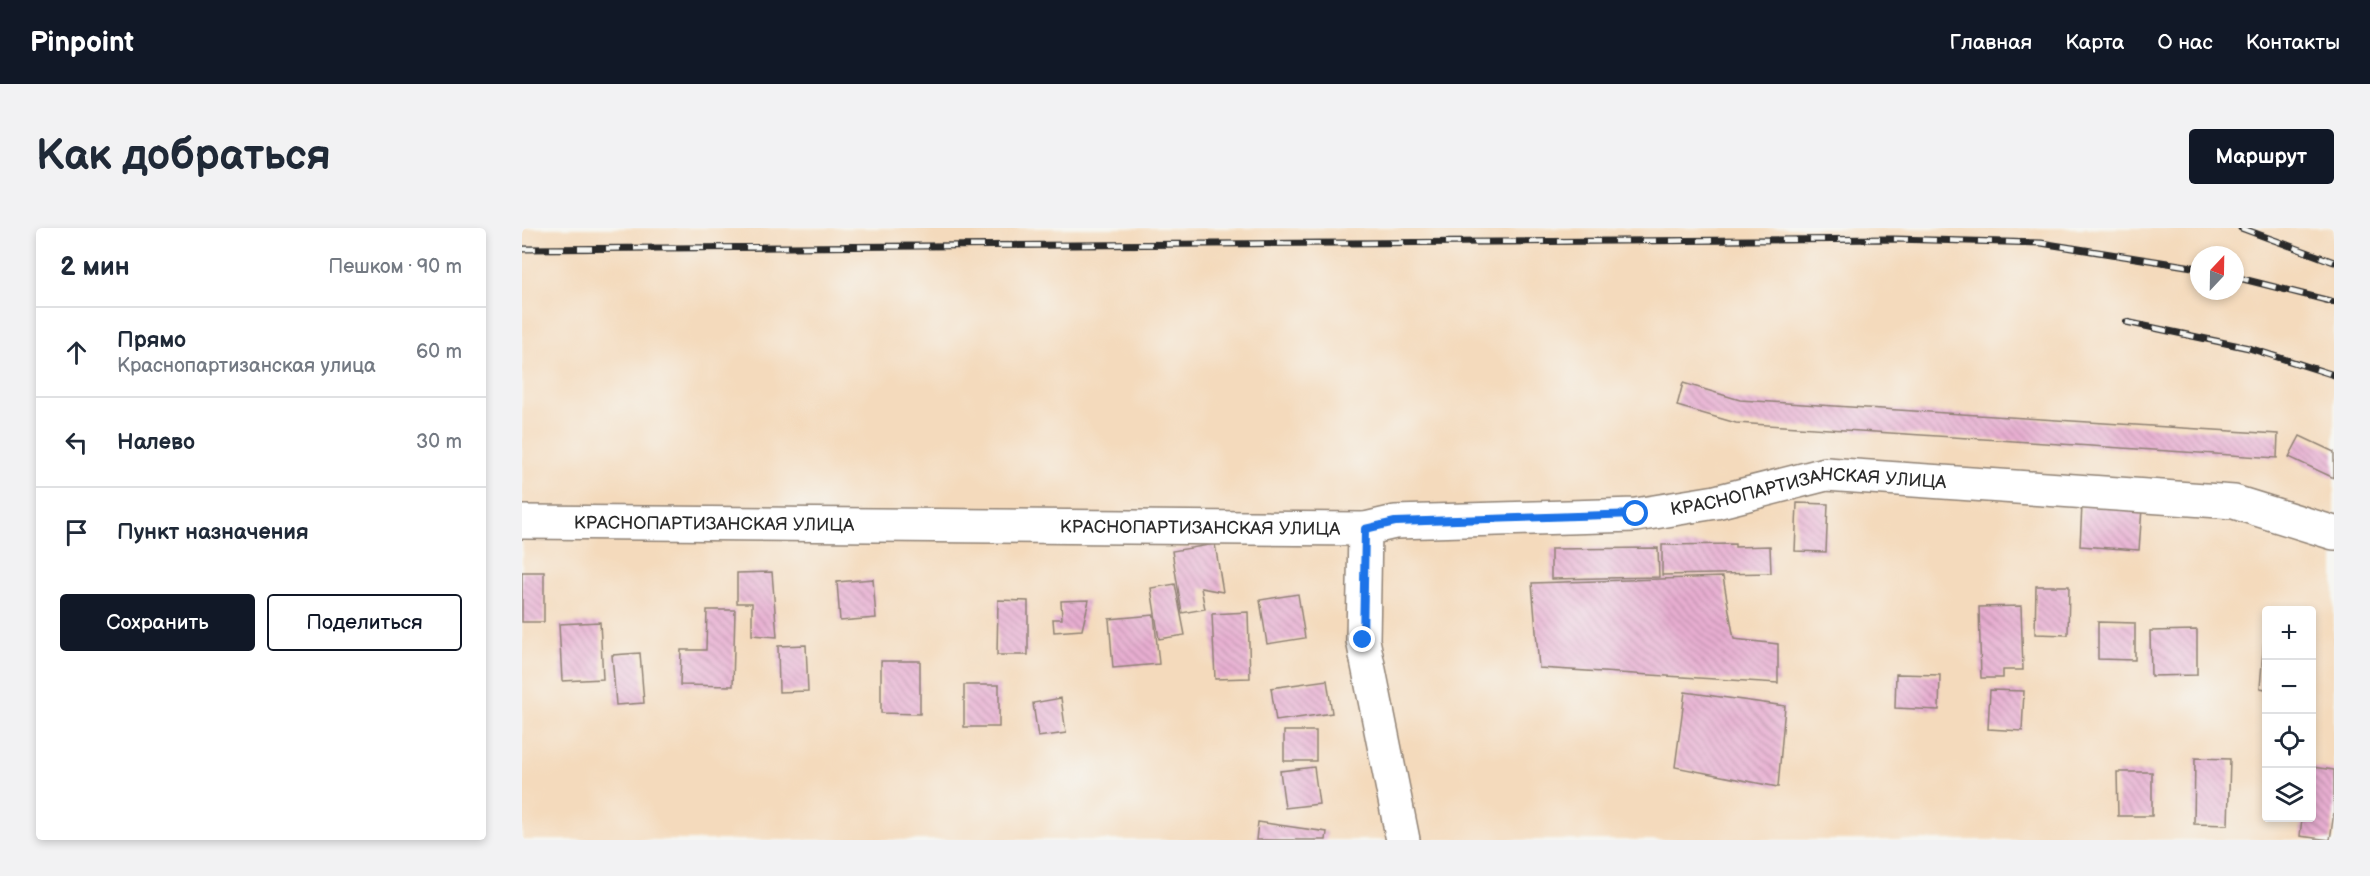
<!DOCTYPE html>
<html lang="ru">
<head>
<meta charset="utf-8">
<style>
	:root { --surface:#fff; --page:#f2f2f3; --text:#1f2937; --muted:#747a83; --line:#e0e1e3; --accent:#111827 }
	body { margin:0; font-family:"Balsamiq Sans",sans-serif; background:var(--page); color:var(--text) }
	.controls { position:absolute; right:18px; bottom:18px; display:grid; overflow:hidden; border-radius:6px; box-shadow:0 3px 9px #0003 }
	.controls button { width:54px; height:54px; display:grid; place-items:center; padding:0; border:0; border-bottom:2px solid var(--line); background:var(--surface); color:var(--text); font:30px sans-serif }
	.compass { position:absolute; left:1668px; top:18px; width:54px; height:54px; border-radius:50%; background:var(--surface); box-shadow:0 3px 9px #0003; rotate:22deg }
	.stop { position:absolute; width:18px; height:18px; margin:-14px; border:4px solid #1a73e8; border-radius:50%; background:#fff }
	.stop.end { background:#1a73e8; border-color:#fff; box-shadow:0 2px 6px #0008 }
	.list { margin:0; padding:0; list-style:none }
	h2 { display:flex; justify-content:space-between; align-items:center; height:78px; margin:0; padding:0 24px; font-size:26px }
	h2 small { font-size:20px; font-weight:400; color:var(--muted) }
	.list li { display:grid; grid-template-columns:39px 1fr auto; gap:18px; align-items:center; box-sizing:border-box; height:90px; padding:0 24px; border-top:2px solid var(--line) }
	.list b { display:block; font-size:22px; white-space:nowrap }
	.list p { margin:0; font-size:20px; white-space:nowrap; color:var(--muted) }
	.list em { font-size:20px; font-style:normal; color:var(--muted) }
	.actions { display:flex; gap:12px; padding:18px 24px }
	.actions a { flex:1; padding:14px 0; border:2px solid var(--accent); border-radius:6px; text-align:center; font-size:21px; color:var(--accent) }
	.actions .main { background:var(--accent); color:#fff }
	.icon { flex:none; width:33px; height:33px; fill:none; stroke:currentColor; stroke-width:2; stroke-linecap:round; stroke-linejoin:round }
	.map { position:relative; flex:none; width:1812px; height:612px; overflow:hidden; border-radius:6px }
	header { display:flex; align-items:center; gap:36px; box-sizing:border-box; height:84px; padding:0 30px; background:var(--accent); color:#fff }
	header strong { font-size:28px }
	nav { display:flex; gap:33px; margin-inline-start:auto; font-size:21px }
	.intro { display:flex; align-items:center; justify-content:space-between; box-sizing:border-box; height:144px; padding:0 36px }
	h1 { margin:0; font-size:42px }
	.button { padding:15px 27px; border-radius:6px; background:var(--accent); color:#fff; font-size:21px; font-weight:700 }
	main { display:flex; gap:36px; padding:0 36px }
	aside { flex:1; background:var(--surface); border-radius:6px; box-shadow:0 3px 9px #0003 }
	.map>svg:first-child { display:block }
</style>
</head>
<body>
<header>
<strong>Pinpoint</strong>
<nav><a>Главная</a><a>Карта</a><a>О нас</a><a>Контакты</a></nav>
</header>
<div class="intro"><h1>Как добраться</h1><a class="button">Маршрут</a></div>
<main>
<aside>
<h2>2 мин<small>Пешком · 90 m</small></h2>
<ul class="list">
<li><svg class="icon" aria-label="ahead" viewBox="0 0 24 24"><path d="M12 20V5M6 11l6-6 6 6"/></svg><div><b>Прямо</b><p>Краснопартизанская улица</p></div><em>60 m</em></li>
<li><svg class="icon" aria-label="left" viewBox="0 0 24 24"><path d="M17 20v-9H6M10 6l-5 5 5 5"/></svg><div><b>Налево</b></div><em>30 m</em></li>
<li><svg class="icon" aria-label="arrive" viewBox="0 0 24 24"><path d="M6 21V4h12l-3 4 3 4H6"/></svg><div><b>Пункт назначения</b></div></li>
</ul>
<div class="actions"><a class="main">Сохранить</a><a>Поделиться</a></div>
</aside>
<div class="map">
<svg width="1812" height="612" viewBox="0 0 1812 612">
	<defs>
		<pattern id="building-back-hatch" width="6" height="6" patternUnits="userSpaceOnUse" patternTransform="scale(1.5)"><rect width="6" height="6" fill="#e8aed1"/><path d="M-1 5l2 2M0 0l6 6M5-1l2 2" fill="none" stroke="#bc8eaa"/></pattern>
	</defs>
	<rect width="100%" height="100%" fill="#f6f6f2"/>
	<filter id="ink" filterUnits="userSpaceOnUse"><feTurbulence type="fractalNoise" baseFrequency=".0167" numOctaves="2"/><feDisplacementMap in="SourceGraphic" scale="12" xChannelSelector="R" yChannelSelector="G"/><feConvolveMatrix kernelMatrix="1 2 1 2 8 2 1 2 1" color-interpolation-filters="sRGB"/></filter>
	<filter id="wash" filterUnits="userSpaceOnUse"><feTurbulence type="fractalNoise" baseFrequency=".008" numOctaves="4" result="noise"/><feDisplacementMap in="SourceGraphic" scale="24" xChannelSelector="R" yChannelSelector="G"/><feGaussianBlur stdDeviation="1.35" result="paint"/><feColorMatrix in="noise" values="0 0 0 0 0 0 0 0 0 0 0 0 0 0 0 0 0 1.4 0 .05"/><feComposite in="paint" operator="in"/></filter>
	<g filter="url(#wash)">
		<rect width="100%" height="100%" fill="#f4dabc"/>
		<g id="blocks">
			<!-- building -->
			<g fill="url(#building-back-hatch)">
				<polygon points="1161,155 1218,172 1756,206 1755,230 1214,195 1155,178"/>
				<polygon points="1778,208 1812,224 1812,250 1767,229"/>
				<polygon points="1275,275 1306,276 1304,324 1273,323"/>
				<polygon points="1560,277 1620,280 1617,322 1558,318"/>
				<polygon points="693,316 701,364 679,360 683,381 660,385 650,323"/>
				<polygon points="1213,316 1213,319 1248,318 1249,345 1140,347 1140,317"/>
				<polygon points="1136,320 1137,349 1029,351 1029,321"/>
				<rect x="0" y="344" width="22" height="50"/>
				<polygon points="250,344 255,409 230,407 230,375 215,375 215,345"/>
				<polygon points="1201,349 1212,411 1256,416 1256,455 1017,440 1010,355"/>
				<polygon points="351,351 354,390 318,393 315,354"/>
				<polygon points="653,356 663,407 637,411 629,360"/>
				<polygon points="1514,358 1547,358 1546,407 1513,406"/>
				<polygon points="776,366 783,410 745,416 738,372"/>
				<polygon points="476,372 506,373 506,427 475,427"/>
				<polygon points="567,372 560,402 532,404 531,391 540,391 539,373"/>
				<polygon points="1499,378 1501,442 1481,442 1481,450 1459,450 1457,379"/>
				<polygon points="185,382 213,382 211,458 158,457 159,422 184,422"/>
				<polygon points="726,384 728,450 693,451 690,386"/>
				<polygon points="632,387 637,436 591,440 587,391"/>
				<polygon points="78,394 81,451 40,453 37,396"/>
				<polygon points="1576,394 1613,395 1613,432 1576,431"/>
				<polygon points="1675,402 1675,447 1629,448 1628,403"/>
				<polygon points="1742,410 1744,410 1744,461 1738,460"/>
				<polygon points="284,417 286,463 257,464 256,418"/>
				<polygon points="118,425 122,475 94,477 90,427"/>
				<polygon points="359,433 398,433 398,486 359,485"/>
				<polygon points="1374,446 1418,447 1417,482 1373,480"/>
				<polygon points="805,452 810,485 754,493 749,460"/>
				<rect x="442" y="457" width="35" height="42"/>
				<polygon points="1468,462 1502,463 1500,503 1466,501"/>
				<polygon points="1163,464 1263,478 1256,559 1153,539"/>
				<polygon points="539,470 544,505 516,509 511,475"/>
				<rect x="762" y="503" width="32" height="30"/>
				<polygon points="1673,530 1708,531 1706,597 1672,596"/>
				<polygon points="792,539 797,576 763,580 758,543"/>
				<polygon points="1790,539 1812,542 1812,584 1808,612 1778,608 1780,590 1790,590"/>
				<polygon points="1595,544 1630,544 1630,588 1596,588"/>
				<polygon points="736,594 805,604 804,612 734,612"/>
			</g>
		</g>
	</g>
	<g filter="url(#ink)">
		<use href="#blocks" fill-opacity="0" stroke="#908274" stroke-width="1.5"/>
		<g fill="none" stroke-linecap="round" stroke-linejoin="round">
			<!-- minor casing -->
			<g stroke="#908274" stroke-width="36">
				<g id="minor">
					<path id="s1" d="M 0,294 L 843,301 L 873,294 L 1114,287 L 1194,274 L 1304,246 L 1712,274 L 1812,305"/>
					<polyline points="843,301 841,412 881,612"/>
				</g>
			</g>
			<!-- minor -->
			<use href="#minor" stroke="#fff" stroke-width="33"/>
			<!-- rail casing -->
			<g stroke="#2b2b2b" stroke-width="7">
				<g id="rail">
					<polyline points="1719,0 1812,34"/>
					<polyline points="0,21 1372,11 1519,15 1677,40"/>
					<polyline points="1713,49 1812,74"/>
					<polyline points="1604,94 1727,120 1812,147"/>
				</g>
			</g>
			<!-- rail -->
			<use href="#rail" stroke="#f6f6f2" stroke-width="4.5" stroke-dasharray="14" stroke-linecap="butt"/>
		</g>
	</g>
	<g fill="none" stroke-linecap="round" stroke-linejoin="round" filter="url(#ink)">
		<!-- route -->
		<polyline stroke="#1a73e8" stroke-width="8" points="841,412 843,301 873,294 1114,286"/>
	</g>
	<g text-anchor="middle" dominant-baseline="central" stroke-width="4.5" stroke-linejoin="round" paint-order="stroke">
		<!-- street labels -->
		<g font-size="18" fill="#2b2b2b" stroke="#f6f6f2">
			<text stroke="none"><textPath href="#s1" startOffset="1290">КРАСНОПАРТИЗАНСКАЯ УЛИЦА</textPath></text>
			<text stroke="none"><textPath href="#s1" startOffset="192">КРАСНОПАРТИЗАНСКАЯ УЛИЦА</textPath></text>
			<text stroke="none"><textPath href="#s1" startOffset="678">КРАСНОПАРТИЗАНСКАЯ УЛИЦА</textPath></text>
		</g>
	</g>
</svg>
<div class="controls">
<button>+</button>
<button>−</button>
<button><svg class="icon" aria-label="locate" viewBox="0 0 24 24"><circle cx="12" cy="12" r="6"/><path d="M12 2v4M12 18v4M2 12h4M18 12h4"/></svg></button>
<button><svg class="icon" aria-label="layers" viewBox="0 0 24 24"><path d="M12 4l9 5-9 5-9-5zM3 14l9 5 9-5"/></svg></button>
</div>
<svg class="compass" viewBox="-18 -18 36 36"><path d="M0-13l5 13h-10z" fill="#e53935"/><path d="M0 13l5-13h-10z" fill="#747a83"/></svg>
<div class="stop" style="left:1114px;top:286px"></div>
<div class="stop end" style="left:841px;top:412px"></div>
</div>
</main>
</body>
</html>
